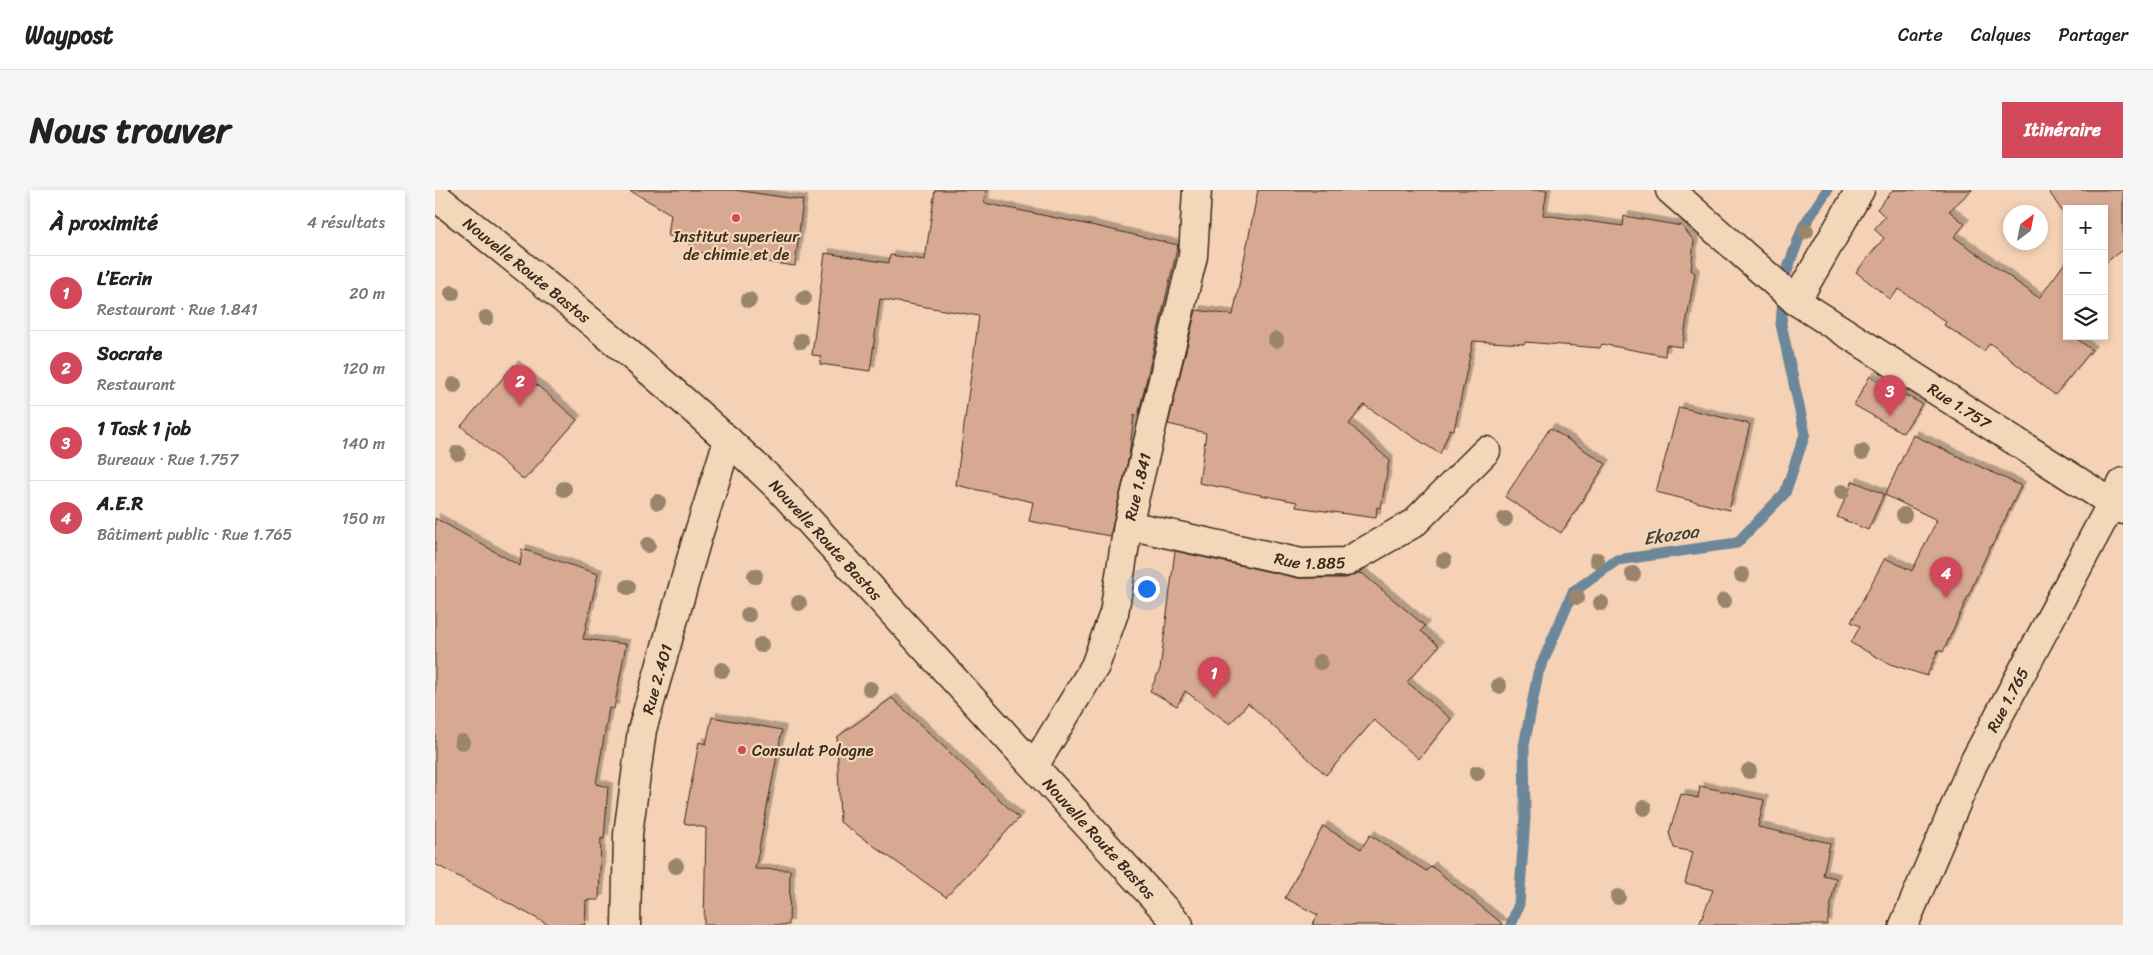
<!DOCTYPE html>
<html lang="fr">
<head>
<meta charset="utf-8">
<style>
	:root { --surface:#fff; --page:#f6f6f6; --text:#222; --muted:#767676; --line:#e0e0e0; --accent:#d1495b }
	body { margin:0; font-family:Sriracha,sans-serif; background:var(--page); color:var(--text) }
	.controls { position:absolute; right:15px; top:15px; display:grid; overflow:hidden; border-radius:0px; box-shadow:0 2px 8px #0003 }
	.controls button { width:45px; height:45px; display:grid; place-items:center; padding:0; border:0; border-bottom:1px solid var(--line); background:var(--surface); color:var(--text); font:25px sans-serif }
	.compass { position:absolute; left:1568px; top:15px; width:45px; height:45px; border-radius:50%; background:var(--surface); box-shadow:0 2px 8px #0003; rotate:32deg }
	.you { position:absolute; left:711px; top:398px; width:18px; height:18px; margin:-12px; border:4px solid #fff; border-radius:50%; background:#1a73e8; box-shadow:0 0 0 8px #1a73e833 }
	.badge { display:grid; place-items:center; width:32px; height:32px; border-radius:50%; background:var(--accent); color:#fff; font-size:16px; font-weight:700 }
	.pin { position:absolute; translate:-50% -41px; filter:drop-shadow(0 1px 2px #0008) }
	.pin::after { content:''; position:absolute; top:26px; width:18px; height:15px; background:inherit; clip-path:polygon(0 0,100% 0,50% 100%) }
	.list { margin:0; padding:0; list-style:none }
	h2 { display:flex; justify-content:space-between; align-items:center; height:65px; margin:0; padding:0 20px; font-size:21px }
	h2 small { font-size:16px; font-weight:400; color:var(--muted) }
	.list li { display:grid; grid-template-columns:32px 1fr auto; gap:15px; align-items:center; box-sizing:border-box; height:75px; padding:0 20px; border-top:1px solid var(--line) }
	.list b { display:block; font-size:19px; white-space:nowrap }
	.list p { margin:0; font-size:16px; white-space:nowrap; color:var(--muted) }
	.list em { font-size:16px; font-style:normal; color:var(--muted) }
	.icon { flex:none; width:28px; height:28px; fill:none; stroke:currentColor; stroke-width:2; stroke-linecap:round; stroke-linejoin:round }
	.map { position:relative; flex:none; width:1688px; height:735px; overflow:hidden; border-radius:0px }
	header { display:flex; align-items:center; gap:30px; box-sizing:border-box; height:70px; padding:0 25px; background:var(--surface); border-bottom:1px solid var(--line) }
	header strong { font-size:24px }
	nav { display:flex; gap:28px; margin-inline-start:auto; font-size:18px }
	.intro { display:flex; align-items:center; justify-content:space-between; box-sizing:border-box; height:120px; padding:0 30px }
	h1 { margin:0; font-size:35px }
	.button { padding:12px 22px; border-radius:0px; background:var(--accent); color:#fff; font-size:18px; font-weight:700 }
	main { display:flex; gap:30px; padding:0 30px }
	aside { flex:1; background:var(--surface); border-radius:0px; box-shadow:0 2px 8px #0003 }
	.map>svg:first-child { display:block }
</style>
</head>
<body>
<header>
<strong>Waypost</strong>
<nav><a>Carte</a><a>Calques</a><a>Partager</a></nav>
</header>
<div class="intro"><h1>Nous trouver</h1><a class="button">Itinéraire</a></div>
<main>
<aside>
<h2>À proximité<small>4 résultats</small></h2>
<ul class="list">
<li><span class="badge">1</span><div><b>L’Ecrin</b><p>Restaurant · Rue 1.841</p></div><em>20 m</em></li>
<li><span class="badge">2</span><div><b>Socrate</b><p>Restaurant</p></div><em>120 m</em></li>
<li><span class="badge">3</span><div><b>1 Task 1 job</b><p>Bureaux · Rue 1.757</p></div><em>140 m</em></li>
<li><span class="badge">4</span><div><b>A.E.R</b><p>Bâtiment public · Rue 1.765</p></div><em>150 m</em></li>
</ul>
</aside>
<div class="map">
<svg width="1688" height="735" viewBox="0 0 1688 735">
	<defs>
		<filter id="shadow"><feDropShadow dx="4.5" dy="-4.5" stdDeviation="0" flood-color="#0004"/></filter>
	</defs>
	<rect width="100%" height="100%" fill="#f5d2b5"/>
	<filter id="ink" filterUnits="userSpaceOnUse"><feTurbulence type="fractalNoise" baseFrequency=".02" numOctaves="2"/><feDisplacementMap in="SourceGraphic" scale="10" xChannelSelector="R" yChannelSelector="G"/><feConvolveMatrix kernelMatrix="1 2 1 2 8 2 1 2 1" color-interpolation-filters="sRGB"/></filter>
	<g filter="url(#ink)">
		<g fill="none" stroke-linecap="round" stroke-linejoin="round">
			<!-- stream -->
			<polyline stroke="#6c8799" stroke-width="11" points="1076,735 1084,714 1090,628 1089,556 1103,483 1138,402 1182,370 1302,353 1350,303 1370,244 1346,134 1350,86 1368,37 1392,0"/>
		</g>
		<!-- building -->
		<g fill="#d8a992" stroke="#3b2a1e" filter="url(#shadow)">
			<polygon points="194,0 299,0 368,10 360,76 254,61 256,49 233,46 236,24"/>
			<polygon points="500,0 551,0 549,13 665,37 743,55 703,226 699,225 694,266 675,346 594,331 598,312 521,295 544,126 445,109 435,181 385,174 386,166 377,165 390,63 454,73 455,65 490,70"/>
			<polygon points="823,0 1112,0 1108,25 1188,36 1189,26 1247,36 1259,51 1256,80 1260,83 1247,157 1231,155 1230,166 1167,154 1165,158 1090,152 1089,154 1038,151 1019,240 1015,239 1005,264 929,215 914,234 954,270 946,318 942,317 941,328 861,317 862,312 764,293 771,243 733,234 761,120 798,125"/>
			<polygon points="1458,0 1537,0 1514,21 1530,34 1519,47 1604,108 1632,70 1632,146 1638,146 1657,160 1620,205 1555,153 1549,161 1509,135 1511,132 1464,99 1455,109 1421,82 1449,48 1439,39 1450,27 1442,19"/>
			<polygon points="1613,0 1688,0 1688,59 1669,74 1669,19 1632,19 1632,29"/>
			<polygon points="79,175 142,230 89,290 26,236"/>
			<polygon points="1435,186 1487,214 1468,243 1419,215"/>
			<polygon points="1244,217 1315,234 1294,320 1221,302"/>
			<polygon points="1115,238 1171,274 1126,343 1070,307"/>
			<polygon points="1478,245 1586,296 1557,356 1556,355 1508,462 1503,460 1492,486 1455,474 1416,453 1425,436 1416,432 1450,368 1477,381 1502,330 1450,305"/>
			<polygon points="1418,291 1449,304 1433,340 1402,327"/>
			<polygon points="0,328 85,376 87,359 163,384 148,449 191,454 179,519 174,518 161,594 173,597 169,649 166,648 164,710 151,710 150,735 114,735 0,674"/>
			<polygon points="740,361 863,388 911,388 923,383 928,384 990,436 986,441 1004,456 972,492 1016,529 984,569 939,530 891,585 813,513 795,534 750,501 742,516 715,501 725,479"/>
			<polygon points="457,508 584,628 511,707 405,632 402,547"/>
			<polygon points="277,527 347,540 320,679 355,680 354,735 269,735 271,638 249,633 264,552 271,554"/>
			<polygon points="1265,596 1329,610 1323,637 1395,653 1388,685 1401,688 1392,735 1264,735 1278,700 1250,693 1258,662 1239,658 1234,643 1246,604 1263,608"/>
			<polygon points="888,636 926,659 935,645 991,681 996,676 1069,735 877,735 883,725 850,708"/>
		</g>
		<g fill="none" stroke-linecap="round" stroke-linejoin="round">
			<!-- street casing -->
			<g stroke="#3b2a1e" stroke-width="31">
				<g id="street">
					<path id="s1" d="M 1235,0 L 1361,111 L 1688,320"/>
					<polyline points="1361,111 1425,0"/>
					<path id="s2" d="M 693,335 L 866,373 L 911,372 L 979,333 L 1051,261"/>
					<path id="s3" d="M 599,576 L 660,476 L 679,423 L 693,335 L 758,66 L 762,0"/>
					<path id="s4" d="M 191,735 L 193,644 L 207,540 L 261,352 L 293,250"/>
					<path id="s5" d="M 1469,735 L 1538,574 L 1688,292"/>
				</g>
			</g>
			<!-- secondary casing -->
			<g stroke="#3b2a1e" stroke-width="31">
				<g id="secondary">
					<path id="s6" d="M 0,6 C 118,99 234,193 343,297 L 744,735"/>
				</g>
			</g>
			<!-- street -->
			<use href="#street" stroke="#f2d7b9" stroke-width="28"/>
			<!-- secondary -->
			<use href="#secondary" stroke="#f2d7b9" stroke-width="28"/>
		</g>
		<!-- trees -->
		<g fill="#9a856c">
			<circle cx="1371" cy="41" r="8"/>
			<circle cx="17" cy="103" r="8"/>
			<circle cx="369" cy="108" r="8"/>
			<circle cx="314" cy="110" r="8"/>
			<circle cx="51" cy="128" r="8"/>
			<circle cx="841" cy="150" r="8"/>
			<circle cx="366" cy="151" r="8"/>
			<circle cx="19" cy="195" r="8"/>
			<circle cx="1427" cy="262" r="8"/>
			<circle cx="23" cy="263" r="8"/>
			<circle cx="129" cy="299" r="8"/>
			<circle cx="1407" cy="302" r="8"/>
			<circle cx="223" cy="312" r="8"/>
			<circle cx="1469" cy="325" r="8"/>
			<circle cx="1070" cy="329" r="8"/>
			<circle cx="213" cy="355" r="8"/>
			<circle cx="1162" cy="370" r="8"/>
			<circle cx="1009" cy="371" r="8"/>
			<circle cx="1198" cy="384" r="8"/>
			<circle cx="1307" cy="385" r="8"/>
			<circle cx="320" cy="386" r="8"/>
			<circle cx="193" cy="397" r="8"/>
			<circle cx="1142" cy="407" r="8"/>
			<circle cx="1289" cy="411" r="8"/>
			<circle cx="364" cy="413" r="8"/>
			<circle cx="1166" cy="413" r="8"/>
			<circle cx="313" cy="425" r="8"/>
			<circle cx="326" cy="455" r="8"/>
			<circle cx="885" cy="472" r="8"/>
			<circle cx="287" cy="480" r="8"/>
			<circle cx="1064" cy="496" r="8"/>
			<circle cx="435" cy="499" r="8"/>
			<circle cx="27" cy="552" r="8"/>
			<circle cx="1314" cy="581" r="8"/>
			<circle cx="1042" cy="583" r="8"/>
			<circle cx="1209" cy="618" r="8"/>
			<circle cx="241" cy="676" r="8"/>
			<circle cx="1183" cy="707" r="8"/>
		</g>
	</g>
	<!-- markers -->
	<g fill="#d1495b" stroke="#f2d7b9" stroke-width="2">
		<circle cx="301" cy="28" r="5"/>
		<circle cx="307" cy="560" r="5"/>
	</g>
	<g text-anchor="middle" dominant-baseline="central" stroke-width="4.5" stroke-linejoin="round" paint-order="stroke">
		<!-- poi labels -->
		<g font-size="16" fill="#3b2a1e" stroke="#f2d7b9">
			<text x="301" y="46">Institut superieur<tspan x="301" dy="18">de chimie et de</tspan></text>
			<text x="317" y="560" text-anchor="start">Consulat Pologne</text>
		</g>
		<!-- street labels -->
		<g font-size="16" fill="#3b2a1e" stroke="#f2d7b9">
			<text stroke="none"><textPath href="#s6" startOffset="118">Nouvelle Route Bastos</textPath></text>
			<text stroke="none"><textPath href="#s1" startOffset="362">Rue 1.757</textPath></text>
			<text stroke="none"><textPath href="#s3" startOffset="302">Rue 1.841</textPath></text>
			<text stroke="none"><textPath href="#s6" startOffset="521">Nouvelle Route Bastos</textPath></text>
			<text stroke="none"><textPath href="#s2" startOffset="186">Rue 1.885</textPath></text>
			<text stroke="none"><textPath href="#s4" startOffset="249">Rue 2.401</textPath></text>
			<text stroke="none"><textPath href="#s5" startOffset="248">Rue 1.765</textPath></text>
			<text stroke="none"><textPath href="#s6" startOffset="926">Nouvelle Route Bastos</textPath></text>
		</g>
		<!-- water labels -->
		<g font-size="18" font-style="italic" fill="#47413d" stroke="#f2d7b9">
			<text transform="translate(1236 345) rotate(-8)">Ekozoa</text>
		</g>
	</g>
</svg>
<div class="controls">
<button>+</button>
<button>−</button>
<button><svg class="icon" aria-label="layers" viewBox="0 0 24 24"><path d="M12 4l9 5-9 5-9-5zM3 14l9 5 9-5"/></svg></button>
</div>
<svg class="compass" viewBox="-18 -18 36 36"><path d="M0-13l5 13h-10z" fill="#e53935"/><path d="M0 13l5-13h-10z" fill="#767676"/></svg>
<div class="you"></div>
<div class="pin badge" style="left:779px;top:508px">1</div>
<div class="pin badge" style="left:85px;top:216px">2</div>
<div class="pin badge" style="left:1455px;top:226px">3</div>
<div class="pin badge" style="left:1511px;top:408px">4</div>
</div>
</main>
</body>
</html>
